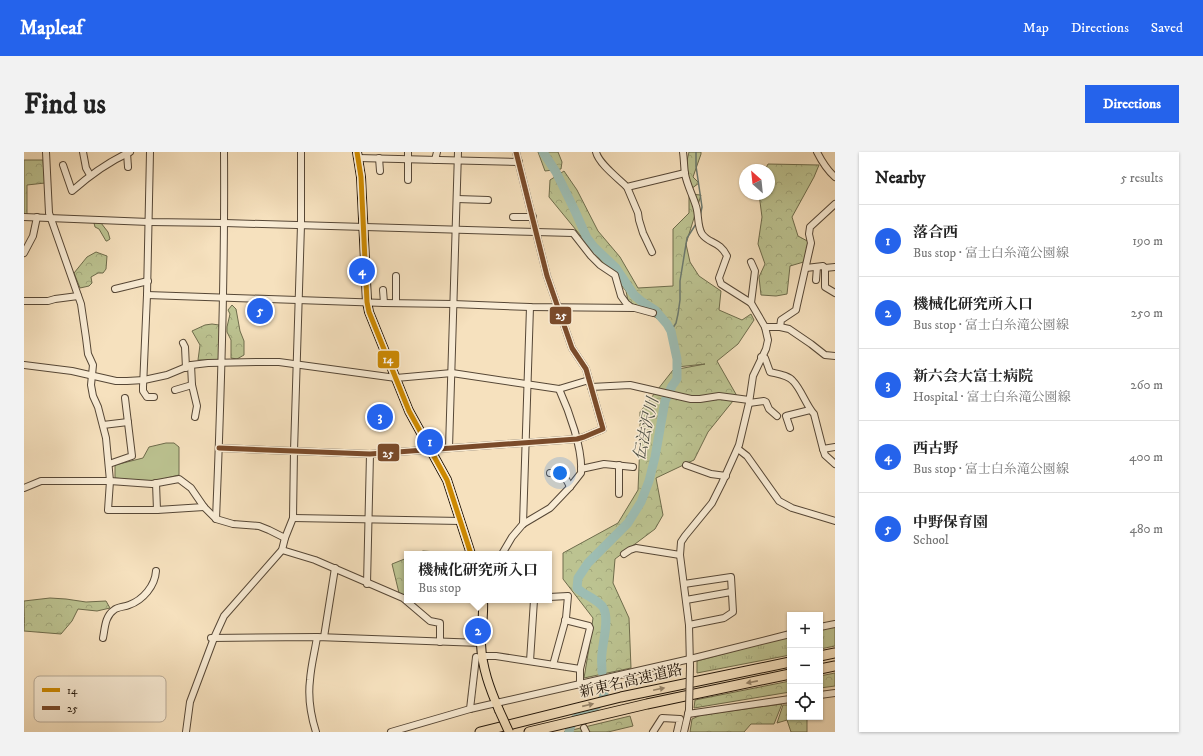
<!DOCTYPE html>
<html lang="en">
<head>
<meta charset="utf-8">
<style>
	:root { --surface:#fff; --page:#f2f2f2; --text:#222; --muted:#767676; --line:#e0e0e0; --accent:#2563eb }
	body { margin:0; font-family:"IM FELL DW Pica","Noto Serif JP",serif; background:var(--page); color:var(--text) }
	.controls { position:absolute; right:12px; bottom:12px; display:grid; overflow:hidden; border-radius:0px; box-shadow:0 1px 3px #0004 }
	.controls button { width:36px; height:36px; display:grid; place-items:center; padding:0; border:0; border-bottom:1px solid var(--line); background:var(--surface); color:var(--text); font:20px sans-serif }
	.compass { position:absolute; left:715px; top:12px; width:36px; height:36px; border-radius:50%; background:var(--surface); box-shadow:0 1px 3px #0004; rotate:333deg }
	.you { position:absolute; left:536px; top:321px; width:14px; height:14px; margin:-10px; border:3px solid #fff; border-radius:50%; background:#1a73e8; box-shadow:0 0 0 6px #1a73e833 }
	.badge { display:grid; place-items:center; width:26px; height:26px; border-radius:50%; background:var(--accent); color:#fff; font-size:13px; font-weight:700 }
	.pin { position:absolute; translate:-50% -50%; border:2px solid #fff; box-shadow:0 1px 4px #0006 }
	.popup { position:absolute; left:380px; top:399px; width:148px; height:52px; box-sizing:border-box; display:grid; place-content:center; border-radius:0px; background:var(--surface); filter:drop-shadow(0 1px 3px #0005); font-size:13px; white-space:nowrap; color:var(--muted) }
	.popup b { font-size:15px; color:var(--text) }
	.popup::after { content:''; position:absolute; left:50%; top:100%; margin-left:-8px; border:8px solid transparent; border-top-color:var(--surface) }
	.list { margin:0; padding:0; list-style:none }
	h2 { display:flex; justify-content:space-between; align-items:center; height:52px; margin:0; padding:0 16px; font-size:17px }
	h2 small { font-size:13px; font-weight:400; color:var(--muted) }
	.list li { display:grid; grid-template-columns:26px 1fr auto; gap:12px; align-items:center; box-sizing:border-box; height:72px; padding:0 16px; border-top:1px solid var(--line) }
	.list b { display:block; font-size:15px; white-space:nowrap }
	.list p { margin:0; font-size:13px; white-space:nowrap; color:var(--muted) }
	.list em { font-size:13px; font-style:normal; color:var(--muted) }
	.icon { flex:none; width:22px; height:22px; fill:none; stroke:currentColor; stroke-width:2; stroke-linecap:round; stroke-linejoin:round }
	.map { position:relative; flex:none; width:811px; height:580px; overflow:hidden; border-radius:0px }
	header { display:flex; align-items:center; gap:24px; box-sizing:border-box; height:56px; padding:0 20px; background:var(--accent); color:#fff }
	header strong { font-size:19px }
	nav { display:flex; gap:22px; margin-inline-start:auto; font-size:14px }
	.intro { display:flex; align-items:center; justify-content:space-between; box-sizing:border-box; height:96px; padding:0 24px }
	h1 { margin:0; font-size:28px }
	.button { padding:10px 18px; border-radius:0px; background:var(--accent); color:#fff; font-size:14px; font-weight:700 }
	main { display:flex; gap:24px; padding:0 24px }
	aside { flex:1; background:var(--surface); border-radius:0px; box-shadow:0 1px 3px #0004 }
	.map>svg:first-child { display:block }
</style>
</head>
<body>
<header>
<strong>Mapleaf</strong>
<nav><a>Map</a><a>Directions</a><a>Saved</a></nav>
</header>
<div class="intro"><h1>Find us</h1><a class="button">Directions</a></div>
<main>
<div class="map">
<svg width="811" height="580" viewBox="0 0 811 580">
	<defs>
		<pattern id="grass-tufts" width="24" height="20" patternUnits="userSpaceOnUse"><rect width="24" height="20" fill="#bcc391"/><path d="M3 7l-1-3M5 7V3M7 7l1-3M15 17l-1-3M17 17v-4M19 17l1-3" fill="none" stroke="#a1a77c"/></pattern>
		<pattern id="forest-crowns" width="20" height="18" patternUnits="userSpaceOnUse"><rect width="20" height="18" fill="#bcc391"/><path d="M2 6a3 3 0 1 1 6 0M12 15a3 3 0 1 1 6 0" fill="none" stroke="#a1a77c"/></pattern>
	</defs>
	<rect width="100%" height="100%" fill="#f6e1be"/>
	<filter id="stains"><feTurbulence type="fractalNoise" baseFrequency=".005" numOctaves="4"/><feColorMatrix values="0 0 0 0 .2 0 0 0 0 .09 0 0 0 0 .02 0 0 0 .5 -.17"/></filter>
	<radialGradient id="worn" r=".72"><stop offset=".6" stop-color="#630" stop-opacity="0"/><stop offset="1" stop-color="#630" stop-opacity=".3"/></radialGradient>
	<!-- grass -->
	<g fill="url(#grass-tufts)" stroke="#6e6c4c">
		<polygon points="811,474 811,494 796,497 796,477"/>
		<polygon points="766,484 766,503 673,521 673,509"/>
	</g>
	<!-- forest -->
	<g fill="url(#forest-crowns)" stroke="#6e6c4c">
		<polygon points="514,0 534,0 538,10 537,17 521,19"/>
		<polygon points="665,0 677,0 677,2 669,25 675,31 667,37 662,13"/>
		<polygon points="0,8 19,8 21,31 3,33 3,63 0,63"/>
		<polygon points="744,12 795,13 790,25 768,65 774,84 787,91 783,109 766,114 763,142 752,144 737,143 735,125 741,112 734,92 738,65 735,42 745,42 745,18 741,18"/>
		<polygon points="540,19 553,38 574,79 596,105 614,136 649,134 649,77 665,61 665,42 677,43 662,92 666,110 675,124 697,139 695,158 718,168 727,162 730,168 714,192 693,209 713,244 684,280 670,308 632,326 639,363 631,377 591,407 589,431 605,466 607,516 560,526 565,496 569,466 539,427 539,401 594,371 614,338 616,290 616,260 649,218 681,212 653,215 649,176 604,149 602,139 525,45 526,28"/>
		<polygon points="72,70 77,71 84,80 86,87 83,89 82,89 75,77 71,75 70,71"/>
		<polygon points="72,100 83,104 82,117 79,121 74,121 67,125 68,131 65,134 56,136 50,121 63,105"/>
		<polygon points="208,153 212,157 216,179 220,189 220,203 213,207 207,206 207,188 203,180 203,175 206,162 204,158"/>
		<path d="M 188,172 L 195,173 C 196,184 198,198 194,208 L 174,208 L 176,193 L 168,179 L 181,173 Z"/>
		<polygon points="399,399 428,401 428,402 392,402"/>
		<polygon points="383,406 383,446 375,441 368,412"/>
		<path d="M 26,446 L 42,447 L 62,450 L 82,449 L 86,456 L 73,459 L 54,457 L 48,469 L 37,482 L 0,479 C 1,469 0,460 0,449 Z"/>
		<polygon points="811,521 811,534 796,536 796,524"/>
		<polygon points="766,529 766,540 670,556 671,548"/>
		<polygon points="758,552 750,572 727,572 720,580 666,580 668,567 677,563"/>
		<polygon points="759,553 766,553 766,565 783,565 783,580 767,580 763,568 753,571"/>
		<polygon points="606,564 609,574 584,580 540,580"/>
	</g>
	<!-- pitch -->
	<polygon fill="#bcc391" stroke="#6e6c4c" points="142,291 150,291 155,295 155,323 127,330 91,326 91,313 119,306 125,295"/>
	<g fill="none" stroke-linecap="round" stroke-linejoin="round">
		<!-- stream -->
		<g stroke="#6b796f" stroke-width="1.5">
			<polyline points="672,0 672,14 678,55 676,65"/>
			<polyline points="647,179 652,171 654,162 656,148 656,129 663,86 672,72"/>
		</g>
		<!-- river -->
		<g stroke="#9dbdb3" stroke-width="9">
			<path d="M 519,0 L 532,20 L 551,59 L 563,86 L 570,95 L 592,116 L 610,143 L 617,149 L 631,158 L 643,172 L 647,179 L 653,207 L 653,227 L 648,234 L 641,249 L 631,305 L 625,329 L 617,350 L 604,371 L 564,411 L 554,426 L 553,436 C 559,443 576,448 580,457 C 585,469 579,489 578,501 C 577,507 578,514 578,520"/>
			<path d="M 545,580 C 546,575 548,570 552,566 C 560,560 579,554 580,542 C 580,539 579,536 579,533"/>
		</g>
		<!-- minor casing -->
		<g stroke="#564736" stroke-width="8">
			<g id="minor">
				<polyline points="22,0 25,61 57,152 62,186 64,202 69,213 67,233 69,244 74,255 82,286 86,329 84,358 133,358 180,355"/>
				<polyline points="59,0 62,16 66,23"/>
				<polyline points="126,0 123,143 119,235 119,239 123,245 130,245"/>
				<polyline points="384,0 384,28"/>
				<path d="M 572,0 C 575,12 594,26 603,35 L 661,21"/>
				<path d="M 659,0 C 660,7 660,15 661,22 C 663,33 669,44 672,54 C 675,63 673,74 678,82 C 685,92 696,89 703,104 L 695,126 L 697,132 L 727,151 L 741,175 L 744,188 L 742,197 L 729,224 L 725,251 L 715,293 L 698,331 L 688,351 L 661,384 L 657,390 L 656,403 L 665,473 L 666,514"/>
				<path d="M 793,0 C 798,10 803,18 811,25"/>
				<polyline points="103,1 104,15"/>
				<polyline points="334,6 495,10"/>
				<polyline points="355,6 356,19"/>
				<polyline points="411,8 413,0"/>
				<path d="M 39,13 L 48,39 C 66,23 84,10 106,0"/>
				<polyline points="603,35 614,61 615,68 619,81 628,100"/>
				<polyline points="433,47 464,48"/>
				<polyline points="0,65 125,70 201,71 549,81 567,104 576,113 591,123 597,144 602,151 607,155 629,161"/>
				<polyline points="489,65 509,65"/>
				<polyline points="0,101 9,84 13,65"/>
				<polyline points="727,110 731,119 727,151"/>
				<polyline points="782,116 799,114 801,116 811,115"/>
				<polyline points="801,116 801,135 811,141"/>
				<polyline points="372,124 372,151"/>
				<polyline points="792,128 793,115"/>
				<polyline points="91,137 124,129"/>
				<polyline points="359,138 360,151"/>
				<polyline points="123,143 360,151 429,152 506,155 610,156"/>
				<polyline points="0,149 24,149 31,147 54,144"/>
				<polyline points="741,175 756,175 765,177 787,192 801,203 811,204"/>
				<polyline points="756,175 757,168 772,158 773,153 787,91 785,82 786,75 811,52"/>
				<polyline points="159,191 161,195 162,216"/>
				<path d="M 737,205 L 741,206 L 746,220 C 754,222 764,223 769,229 C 777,237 782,253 790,262 L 799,297 L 801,303 L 811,312"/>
				<polyline points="0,213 48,219 92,229 103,229 120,228 143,223 167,213 184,211 232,210 255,210 372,226 428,221 535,237 565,228"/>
				<polyline points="167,213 168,233 173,254 171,265"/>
				<polyline points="567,235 606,233 667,247 676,247 695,244 725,248"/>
				<polyline points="151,238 168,233"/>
				<polyline points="725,251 740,249 742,250 745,257 753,264"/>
				<polyline points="79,273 104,270"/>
				<polyline points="766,276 762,264 786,258"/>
				<polyline points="195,296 346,302 553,287 560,285 579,277 562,217 548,196 523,124 492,0"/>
				<polyline points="425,296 434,0"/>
				<polyline points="714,297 723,304 755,349 768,356 811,369"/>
				<polyline points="799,297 811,295"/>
				<polyline points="85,312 108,304 101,246"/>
				<polyline points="662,313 687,322 702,324"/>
				<polyline points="557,317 580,312 609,315"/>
				<path d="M 526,321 C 538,322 541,323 546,335"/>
				<polyline points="86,329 128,332 155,327 167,336 180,355 192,367 209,372 235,374 245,378 261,386"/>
				<polyline points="132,331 133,358"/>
				<polyline points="0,336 17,329 86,329"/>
				<polyline points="595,342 595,313"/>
				<polyline points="269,366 437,369"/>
				<path d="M 192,367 C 197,245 201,122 200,0"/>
				<polyline points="499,372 506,155"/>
				<polyline points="258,398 291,408 379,446 406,469 416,471 416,490"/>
				<path d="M 478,402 L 488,385 L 499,372 L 526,356 L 546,335 L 557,321 C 559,297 545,259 535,237"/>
				<polyline points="600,402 606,398 612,396 656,403"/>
				<polyline points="343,432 346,302"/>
				<polyline points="660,432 707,425 709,460 700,466 665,473"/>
				<polyline points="525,445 544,444 542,466 529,513"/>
				<polyline points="662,448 707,440"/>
				<polyline points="541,468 565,474 566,476 556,517 556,531"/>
				<polyline points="796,475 811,472"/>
				<polyline points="300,485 311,416"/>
				<path d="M 79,486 C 81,476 81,464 90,458 C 93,455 100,455 105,453 C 119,448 131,434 132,419"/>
				<polyline points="187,486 293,485 457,491"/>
				<polyline points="458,504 472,504 556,517"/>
				<polyline points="506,509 510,448"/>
				<polyline points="796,543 811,541"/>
				<polyline points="446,557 452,505"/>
				<polyline points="664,562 766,547"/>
				<polyline points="560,576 562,580"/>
				<polyline points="162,580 166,550 190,486 200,464 258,398 261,386 269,366 270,299 277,73 277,0"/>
				<path d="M 292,580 C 287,564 284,544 286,528 C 287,513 291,499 293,485"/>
				<polyline points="367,580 446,557 666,507 766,482"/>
				<polyline points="629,580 638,566 656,567 653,580"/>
				<polyline points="660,580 665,558"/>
			</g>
		</g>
		<!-- major casing -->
		<g stroke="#201408" stroke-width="10">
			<g id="major">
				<polyline points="333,0 337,25 343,150 345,160 385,259 423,328 447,402"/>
				<path d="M 459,448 C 460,463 457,477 457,492 C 458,516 466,537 475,558"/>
			</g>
		</g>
		<!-- highway casing -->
		<g stroke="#201408" stroke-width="11">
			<g id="highway">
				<polyline points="796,504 811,501"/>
				<polyline points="796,517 811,514"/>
				<polyline points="456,580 597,545 766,510"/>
				<polyline points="505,580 623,552 766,522"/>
			</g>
		</g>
		<!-- minor -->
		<use href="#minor" stroke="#f9ecd5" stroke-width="6"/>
		<!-- major -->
		<use href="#major" stroke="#f6e1be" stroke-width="8"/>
		<!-- highway -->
		<use href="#highway" stroke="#f6e1be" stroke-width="9"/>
		<!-- minor-bridge casing -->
		<g stroke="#564736" stroke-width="8" stroke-linecap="butt">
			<polyline id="minor-bridge" points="665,557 666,514"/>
		</g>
		<!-- major-bridge casing -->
		<g stroke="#201408" stroke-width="10" stroke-linecap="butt">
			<polyline id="major-bridge" points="475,558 485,580"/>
		</g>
		<!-- minor-bridge -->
		<use href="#minor-bridge" stroke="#f9ecd5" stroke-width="6"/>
		<!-- major-bridge -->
		<use href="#major-bridge" stroke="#f6e1be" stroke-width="8"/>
		<!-- bus-1 casing -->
		<g stroke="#f9ecd5" stroke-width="8">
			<polyline id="bus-1" points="333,0 337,25 343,150 345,160 385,259 423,328 447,402"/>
		</g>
		<!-- bus-2 casing -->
		<g stroke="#f9ecd5" stroke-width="8">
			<polyline id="bus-2" points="195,296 346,302 553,287 560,285 579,277 562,217 548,196 523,124 492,0"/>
		</g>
		<!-- bus-1 -->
		<use href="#bus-1" stroke="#cc8902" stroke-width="5"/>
		<!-- bus-2 -->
		<use href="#bus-2" stroke="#7a4b2a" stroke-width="5"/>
	</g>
	<!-- one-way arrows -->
	<defs><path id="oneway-solid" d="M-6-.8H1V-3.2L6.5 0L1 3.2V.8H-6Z"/></defs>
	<g fill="#96856c">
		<use href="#oneway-solid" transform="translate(728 530) rotate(169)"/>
		<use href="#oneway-solid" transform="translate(635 537) rotate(-12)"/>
		<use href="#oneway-solid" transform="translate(564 553) rotate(-13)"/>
	</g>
	<g text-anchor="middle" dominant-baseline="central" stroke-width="3" stroke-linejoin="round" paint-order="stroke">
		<!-- street labels -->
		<g font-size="15" fill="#201408" stroke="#f9ecd5">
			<text transform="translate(607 529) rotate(-13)">新東名高速道路</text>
		</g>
		<!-- water labels -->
		<g font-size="16" font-style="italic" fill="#4c4f44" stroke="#f9ecd5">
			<text transform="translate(622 277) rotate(-77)">伝法沢川</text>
		</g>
	</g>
	<!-- legend -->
	<rect x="10" y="524" width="132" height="46" rx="6" fill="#f9ecd5" stroke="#b8ab98" stroke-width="1"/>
	<rect x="18" y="536" width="18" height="4" fill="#cc8902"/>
	<rect x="18" y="554" width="18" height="4" fill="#7a4b2a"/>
	<g font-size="11" fill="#201408">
		<text x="43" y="542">14</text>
		<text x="43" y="560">25</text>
	</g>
	<g stroke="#f9ecd5" stroke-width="1.5">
		<rect x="525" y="154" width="23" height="19" rx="4" fill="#7a4b2a"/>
		<rect x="353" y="198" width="23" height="19" rx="4" fill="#cc8902"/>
		<rect x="353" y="291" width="23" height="19" rx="4" fill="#7a4b2a"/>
	</g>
	<g font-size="11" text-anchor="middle" font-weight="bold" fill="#fff">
		<text x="537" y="167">25</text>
		<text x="364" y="211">14</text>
		<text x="364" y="305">25</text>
	</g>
	<rect width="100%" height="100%" filter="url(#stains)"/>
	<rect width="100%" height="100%" fill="url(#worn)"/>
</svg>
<div class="controls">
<button>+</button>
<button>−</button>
<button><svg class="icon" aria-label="locate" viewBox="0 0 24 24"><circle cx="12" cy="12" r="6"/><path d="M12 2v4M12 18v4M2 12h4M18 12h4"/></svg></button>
</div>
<svg class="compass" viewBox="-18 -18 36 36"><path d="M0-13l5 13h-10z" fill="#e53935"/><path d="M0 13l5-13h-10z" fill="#767676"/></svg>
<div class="you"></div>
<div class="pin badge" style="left:406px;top:290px">1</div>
<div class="pin badge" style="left:454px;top:479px">2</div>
<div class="popup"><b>機械化研究所入口</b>Bus stop</div>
<div class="pin badge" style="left:356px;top:265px">3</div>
<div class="pin badge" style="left:338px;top:119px">4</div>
<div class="pin badge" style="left:236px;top:159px">5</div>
</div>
<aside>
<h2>Nearby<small>5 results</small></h2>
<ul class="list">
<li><span class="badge">1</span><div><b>落合西</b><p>Bus stop · 富士白糸滝公園線</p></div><em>190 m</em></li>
<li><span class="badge">2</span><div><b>機械化研究所入口</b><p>Bus stop · 富士白糸滝公園線</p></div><em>250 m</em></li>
<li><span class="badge">3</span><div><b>新六会大富士病院</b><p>Hospital · 富士白糸滝公園線</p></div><em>260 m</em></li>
<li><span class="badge">4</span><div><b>西古野</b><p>Bus stop · 富士白糸滝公園線</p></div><em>400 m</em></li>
<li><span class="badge">5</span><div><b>中野保育園</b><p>School</p></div><em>480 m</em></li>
</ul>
</aside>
</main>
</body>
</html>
